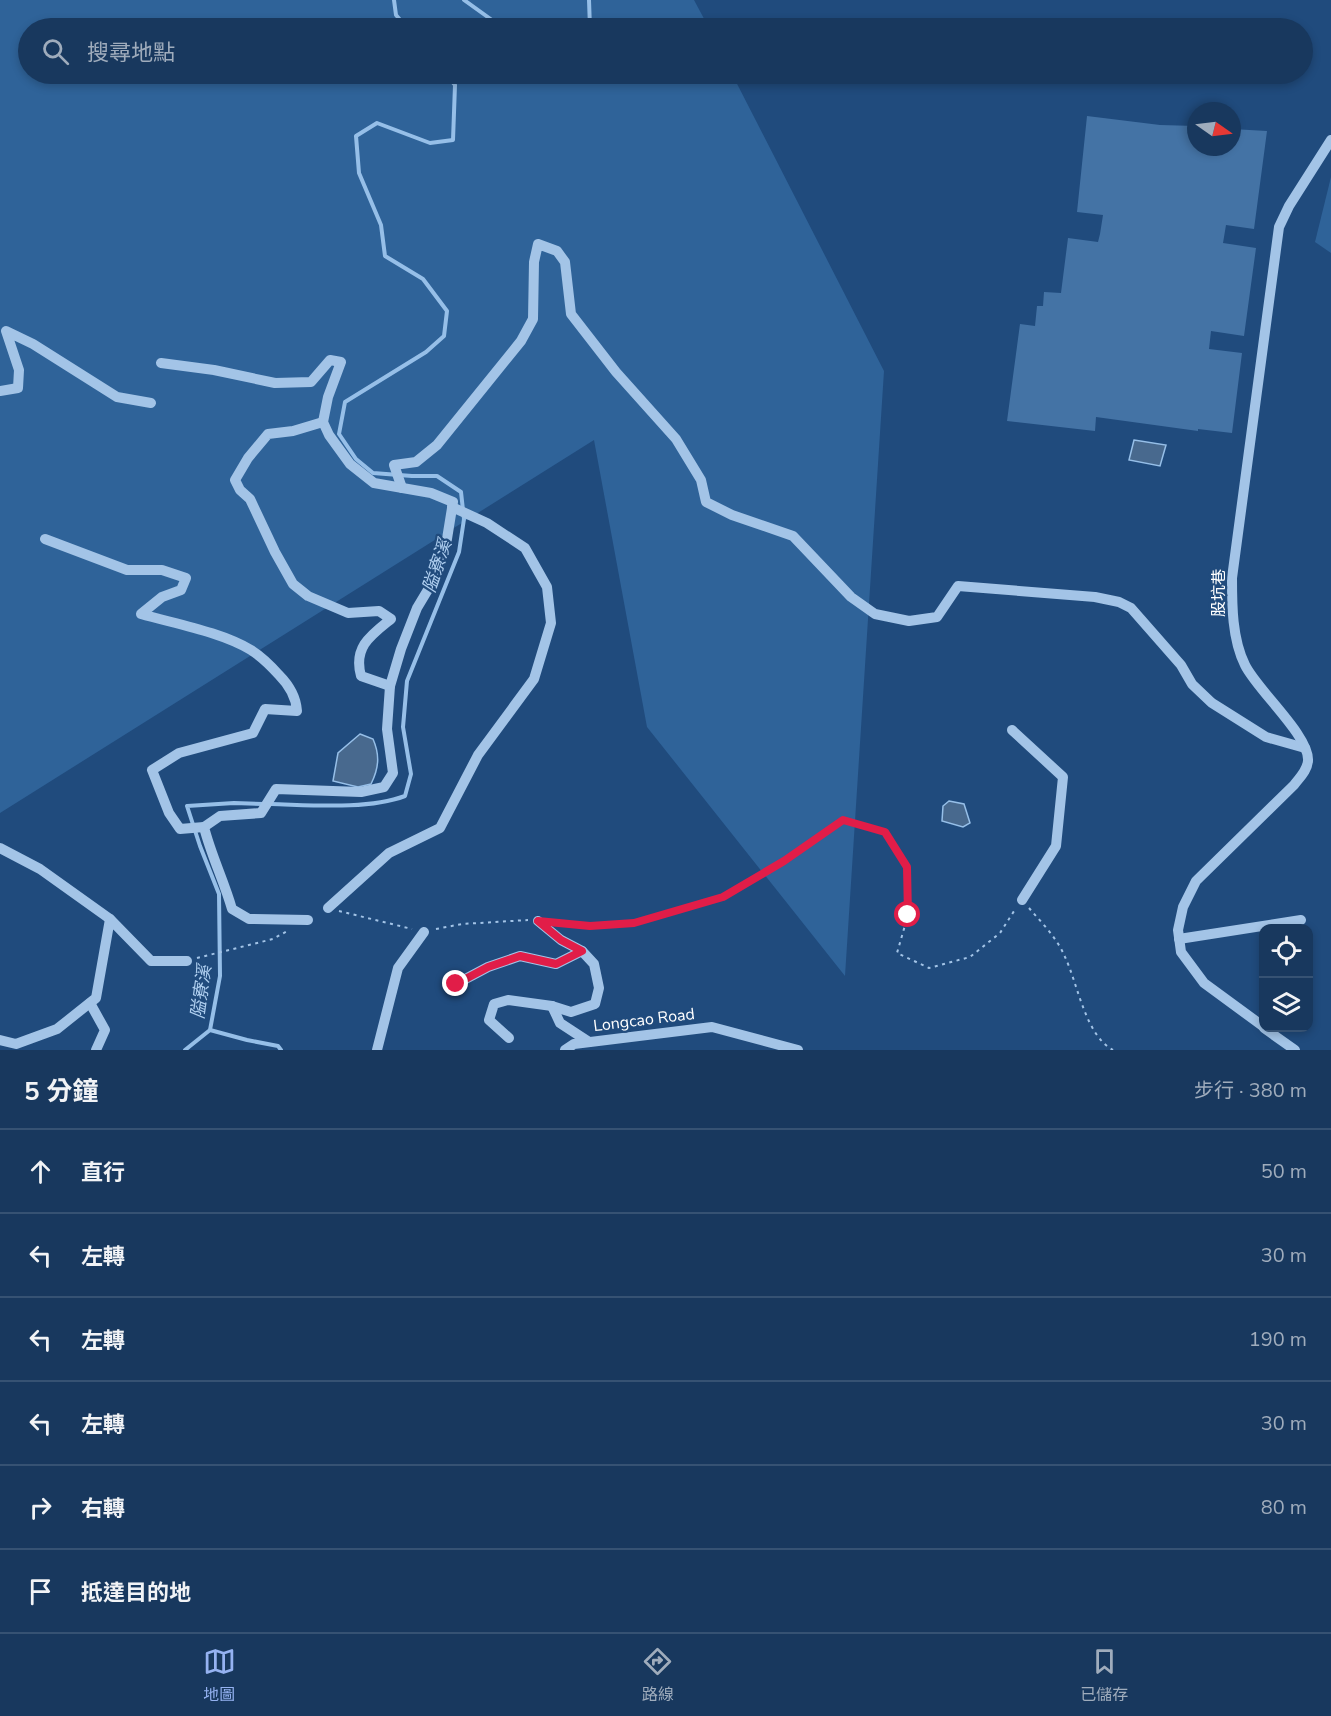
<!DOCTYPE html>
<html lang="zh-TW">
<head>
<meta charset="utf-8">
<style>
	:root { --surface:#18385e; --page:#213f64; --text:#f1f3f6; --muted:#9facbc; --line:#365273; --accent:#95b2f1 }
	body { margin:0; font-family:"Nunito Sans","Noto Sans TC",sans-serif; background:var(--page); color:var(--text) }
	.controls { position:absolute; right:18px; bottom:18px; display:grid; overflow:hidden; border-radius:12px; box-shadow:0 3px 9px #0003 }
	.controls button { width:54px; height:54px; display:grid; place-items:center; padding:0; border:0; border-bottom:2px solid var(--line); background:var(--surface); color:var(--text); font:30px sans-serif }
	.compass { position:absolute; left:1187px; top:102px; width:54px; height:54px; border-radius:50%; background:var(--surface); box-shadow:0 3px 9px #0003; rotate:104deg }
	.stop { position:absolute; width:18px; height:18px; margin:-14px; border:4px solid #e11d48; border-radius:50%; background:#fff }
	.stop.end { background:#e11d48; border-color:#fff; box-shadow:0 2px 6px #0008 }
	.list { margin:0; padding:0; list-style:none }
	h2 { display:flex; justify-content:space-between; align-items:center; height:78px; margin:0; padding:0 24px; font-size:26px }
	h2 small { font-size:20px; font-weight:400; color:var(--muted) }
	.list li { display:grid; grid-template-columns:39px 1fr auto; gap:18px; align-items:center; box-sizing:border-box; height:84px; padding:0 24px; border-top:2px solid var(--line) }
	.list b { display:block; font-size:22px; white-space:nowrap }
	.list em { font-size:20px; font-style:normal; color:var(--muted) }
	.icon { flex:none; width:33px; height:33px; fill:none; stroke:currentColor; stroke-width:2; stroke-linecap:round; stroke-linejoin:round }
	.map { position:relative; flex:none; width:1331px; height:1050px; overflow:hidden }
	.search { position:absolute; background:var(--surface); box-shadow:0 3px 9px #0003; left:18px; right:18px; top:18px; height:66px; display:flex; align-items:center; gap:15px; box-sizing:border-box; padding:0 21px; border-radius:33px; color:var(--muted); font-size:22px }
	.sheet { height:582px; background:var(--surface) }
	nav { display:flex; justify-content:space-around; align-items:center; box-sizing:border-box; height:84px; border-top:2px solid var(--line); background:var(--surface); font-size:16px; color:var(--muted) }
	nav a { display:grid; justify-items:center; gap:3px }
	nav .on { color:var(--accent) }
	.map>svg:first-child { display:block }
</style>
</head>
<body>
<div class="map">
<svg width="1331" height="1050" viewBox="0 0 1331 1050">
	<rect width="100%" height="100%" fill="#204b7d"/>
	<!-- green -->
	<g fill="#2f6399">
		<polygon points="0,0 694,0 709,28 28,28 28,74 732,74 884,371 845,976 647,727 594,440 0,813"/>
		<polygon points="1331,177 1331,253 1315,242"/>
	</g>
	<!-- water -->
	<g fill="#48698e" stroke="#96bfe8" stroke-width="1.5">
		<polygon points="1134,440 1166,445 1160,466 1129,460"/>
		<path d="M 360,734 L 373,739 C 380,755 379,768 371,784 L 358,787 L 333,781 L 338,753 Z"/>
		<polygon points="949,801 964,804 970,823 963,827 942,821 943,806"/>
	</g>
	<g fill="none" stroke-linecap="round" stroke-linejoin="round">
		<!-- stream -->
		<g stroke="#96bfe8" stroke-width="4">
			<polyline points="394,0 396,15 407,28"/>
			<polyline points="464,0 503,28"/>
			<polyline points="589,0 590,28"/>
			<path d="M 271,804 C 311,805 367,810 405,796 L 411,774 L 403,727 L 407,681 L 459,552 L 464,519 L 461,492 L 437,476 L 412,476 L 373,473 L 356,459 L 339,434 L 345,402 L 426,352 L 444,336 L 447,311 L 423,279 L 385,256 L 381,225 L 359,173 L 356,136 L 377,123 L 430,143 L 453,140 L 455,85 L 445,74"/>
			<polyline points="210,1030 247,1040 278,1046 281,1050"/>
			<polyline points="185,1050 210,1030 220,976 219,894 200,846 187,806 234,803 263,804"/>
		</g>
	</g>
	<!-- building -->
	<polygon fill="#4473a5" points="1087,116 1160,125 1196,126 1196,147 1232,147 1232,129 1267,131 1254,229 1226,225 1223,243 1256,248 1244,336 1211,331 1209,349 1242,353 1232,433 1198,429 1198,431 1096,417 1095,431 1007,421 1020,324 1035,326 1037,306 1043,306 1044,292 1061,293 1068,238 1098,242 1100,234 1103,215 1077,212"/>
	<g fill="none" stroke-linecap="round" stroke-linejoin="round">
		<!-- path -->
		<g stroke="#a3c4e7" stroke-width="2" stroke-dasharray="3 4.5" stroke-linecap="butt">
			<path d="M 1029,908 C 1042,923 1057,938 1065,957 C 1078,984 1085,1035 1113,1050"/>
			<polyline points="339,911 412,929"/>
			<polyline points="558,923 590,926 634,923 723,897 784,861 842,820 885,833 907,868 908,915 897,953 929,968 970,957 1000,933 1016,908"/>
			<polyline points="436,929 462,924 528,920"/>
			<polyline points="197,958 273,939 289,930"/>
		</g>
		<!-- minor -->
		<g stroke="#a3c4e7" stroke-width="10">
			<path d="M 161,363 L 214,370 L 275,383 L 311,382 L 330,360 L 341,362 L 328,397 L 323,422 L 329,435 L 350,464 L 374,483 L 431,493 L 453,502 L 446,545 L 435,578 L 417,608 L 401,649 L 390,686 L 387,729 L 393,773 L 384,787 L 361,792 L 276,789 L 261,813 L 220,816 L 204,827 C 211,855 224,881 232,909 L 249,919 L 308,920"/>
			<polyline points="0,391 18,388 19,370 6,331 33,344 117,397 151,403"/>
			<path d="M 323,422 L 293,431 L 268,434 L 248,458 L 235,480 L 240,490 L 250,499 L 275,552 L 293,584 L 308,596 L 348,613 L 379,611 L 391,619 C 371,635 353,647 361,676 L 390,686"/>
			<polyline points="402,488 394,465 416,462 437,445 521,341 533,319 534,262 538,244 557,251 565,262 571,314 616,372 676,439 701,480 706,502 732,515 793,536 851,597 875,614 909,621 937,617 958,586 1095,597 1119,602 1131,608 1181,665 1192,684 1212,703 1266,737 1305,748"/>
			<path d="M 45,539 L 127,570 L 162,570 L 186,578 L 181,590 L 162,597 L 141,614 C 176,624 221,632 251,650 C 262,657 271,666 279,675 C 289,685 296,696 297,711 L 265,709 L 253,733 L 179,753 L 152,770 L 169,813 L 180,829 L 204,827"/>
			<polyline points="1012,730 1063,777 1056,846 1022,900"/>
			<polyline points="0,848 40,869 110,919"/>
			<polyline points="328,908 389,853 440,828 478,755 534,679 551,623 547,587 525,548 487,523 452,507"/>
			<polyline points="538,921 561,940 582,951 594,964 599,988 595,1004 571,1012 552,1006 560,1023 589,1042"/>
			<polyline points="1179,939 1301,920"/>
			<polyline points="456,984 488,967 520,956 556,964 582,951"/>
			<polyline points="90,1003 105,1030 96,1050"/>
			<path d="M 1264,1027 L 1204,983 L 1181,952 L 1178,930 L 1183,907 L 1196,881 L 1294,785 C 1300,777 1307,771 1308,761 C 1310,736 1257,690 1245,665 C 1232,639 1232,605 1232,578 L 1279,227 L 1289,206 L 1331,140"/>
			<polyline points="1264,1028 1295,1050"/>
			<polyline points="509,1038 489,1020 494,1004 508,1000 552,1006"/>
			<polyline points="0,1040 16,1044 57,1029 96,998 110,919 151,961 187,961"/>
			<polyline points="377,1050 398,968 424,932"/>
			<polyline points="565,1050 574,1044 712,1027 798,1050"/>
		</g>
	</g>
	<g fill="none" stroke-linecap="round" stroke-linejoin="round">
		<!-- route -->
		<polyline stroke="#e11d48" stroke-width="8" points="456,984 488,967 520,956 556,964 582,951 561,940 538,921 590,926 634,923 723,897 784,861 843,820 885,832 907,867 908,915"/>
	</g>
	<g text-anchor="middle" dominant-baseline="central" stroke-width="4.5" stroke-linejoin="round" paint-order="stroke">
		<!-- street labels -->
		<g font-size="16" fill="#fff" stroke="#204b7d">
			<text transform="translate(1219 593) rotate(-90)">股坑巷</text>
			<text transform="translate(644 1020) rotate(-7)">Longcao Road</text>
		</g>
		<!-- water labels -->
		<g font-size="18" font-style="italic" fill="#aeceef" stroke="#204b7d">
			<text transform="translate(437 566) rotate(-71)">隘寮溪</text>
			<text transform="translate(201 992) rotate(-82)">隘寮溪</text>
		</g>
	</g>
</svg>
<div class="controls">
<button><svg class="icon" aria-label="locate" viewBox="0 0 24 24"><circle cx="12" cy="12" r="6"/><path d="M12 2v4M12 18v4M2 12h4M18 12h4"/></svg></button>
<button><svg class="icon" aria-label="layers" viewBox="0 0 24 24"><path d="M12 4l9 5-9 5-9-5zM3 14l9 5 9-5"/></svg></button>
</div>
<svg class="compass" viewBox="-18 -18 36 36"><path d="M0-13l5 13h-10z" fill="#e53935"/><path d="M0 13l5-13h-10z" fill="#9facbc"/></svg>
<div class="stop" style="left:908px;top:915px"></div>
<div class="stop end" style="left:456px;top:984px"></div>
<div class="search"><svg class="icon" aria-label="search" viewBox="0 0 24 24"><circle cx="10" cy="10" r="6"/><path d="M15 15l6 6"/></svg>搜尋地點</div>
</div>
<section class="sheet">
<h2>5 分鐘<small>步行 · 380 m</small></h2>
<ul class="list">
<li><svg class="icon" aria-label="ahead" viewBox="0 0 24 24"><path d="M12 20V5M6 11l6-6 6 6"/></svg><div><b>直行</b></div><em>50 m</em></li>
<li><svg class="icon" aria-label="left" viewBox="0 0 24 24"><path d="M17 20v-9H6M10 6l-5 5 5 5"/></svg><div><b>左轉</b></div><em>30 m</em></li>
<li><svg class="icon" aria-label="left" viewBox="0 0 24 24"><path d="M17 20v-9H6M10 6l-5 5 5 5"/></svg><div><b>左轉</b></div><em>190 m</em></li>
<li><svg class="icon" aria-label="left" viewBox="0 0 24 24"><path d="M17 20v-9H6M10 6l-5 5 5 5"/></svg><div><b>左轉</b></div><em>30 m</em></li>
<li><svg class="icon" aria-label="right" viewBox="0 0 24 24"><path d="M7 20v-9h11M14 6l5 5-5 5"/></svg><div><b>右轉</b></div><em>80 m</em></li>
<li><svg class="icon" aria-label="arrive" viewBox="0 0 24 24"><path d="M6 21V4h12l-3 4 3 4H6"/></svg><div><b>抵達目的地</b></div></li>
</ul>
</section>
<nav>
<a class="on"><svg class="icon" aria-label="map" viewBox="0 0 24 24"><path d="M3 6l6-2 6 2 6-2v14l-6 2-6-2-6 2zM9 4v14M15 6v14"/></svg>地圖</a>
<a><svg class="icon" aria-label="directions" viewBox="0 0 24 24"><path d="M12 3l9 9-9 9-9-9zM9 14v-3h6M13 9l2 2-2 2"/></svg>路線</a>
<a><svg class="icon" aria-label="saved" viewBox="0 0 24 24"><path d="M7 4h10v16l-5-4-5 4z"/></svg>已儲存</a>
</nav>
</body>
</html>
